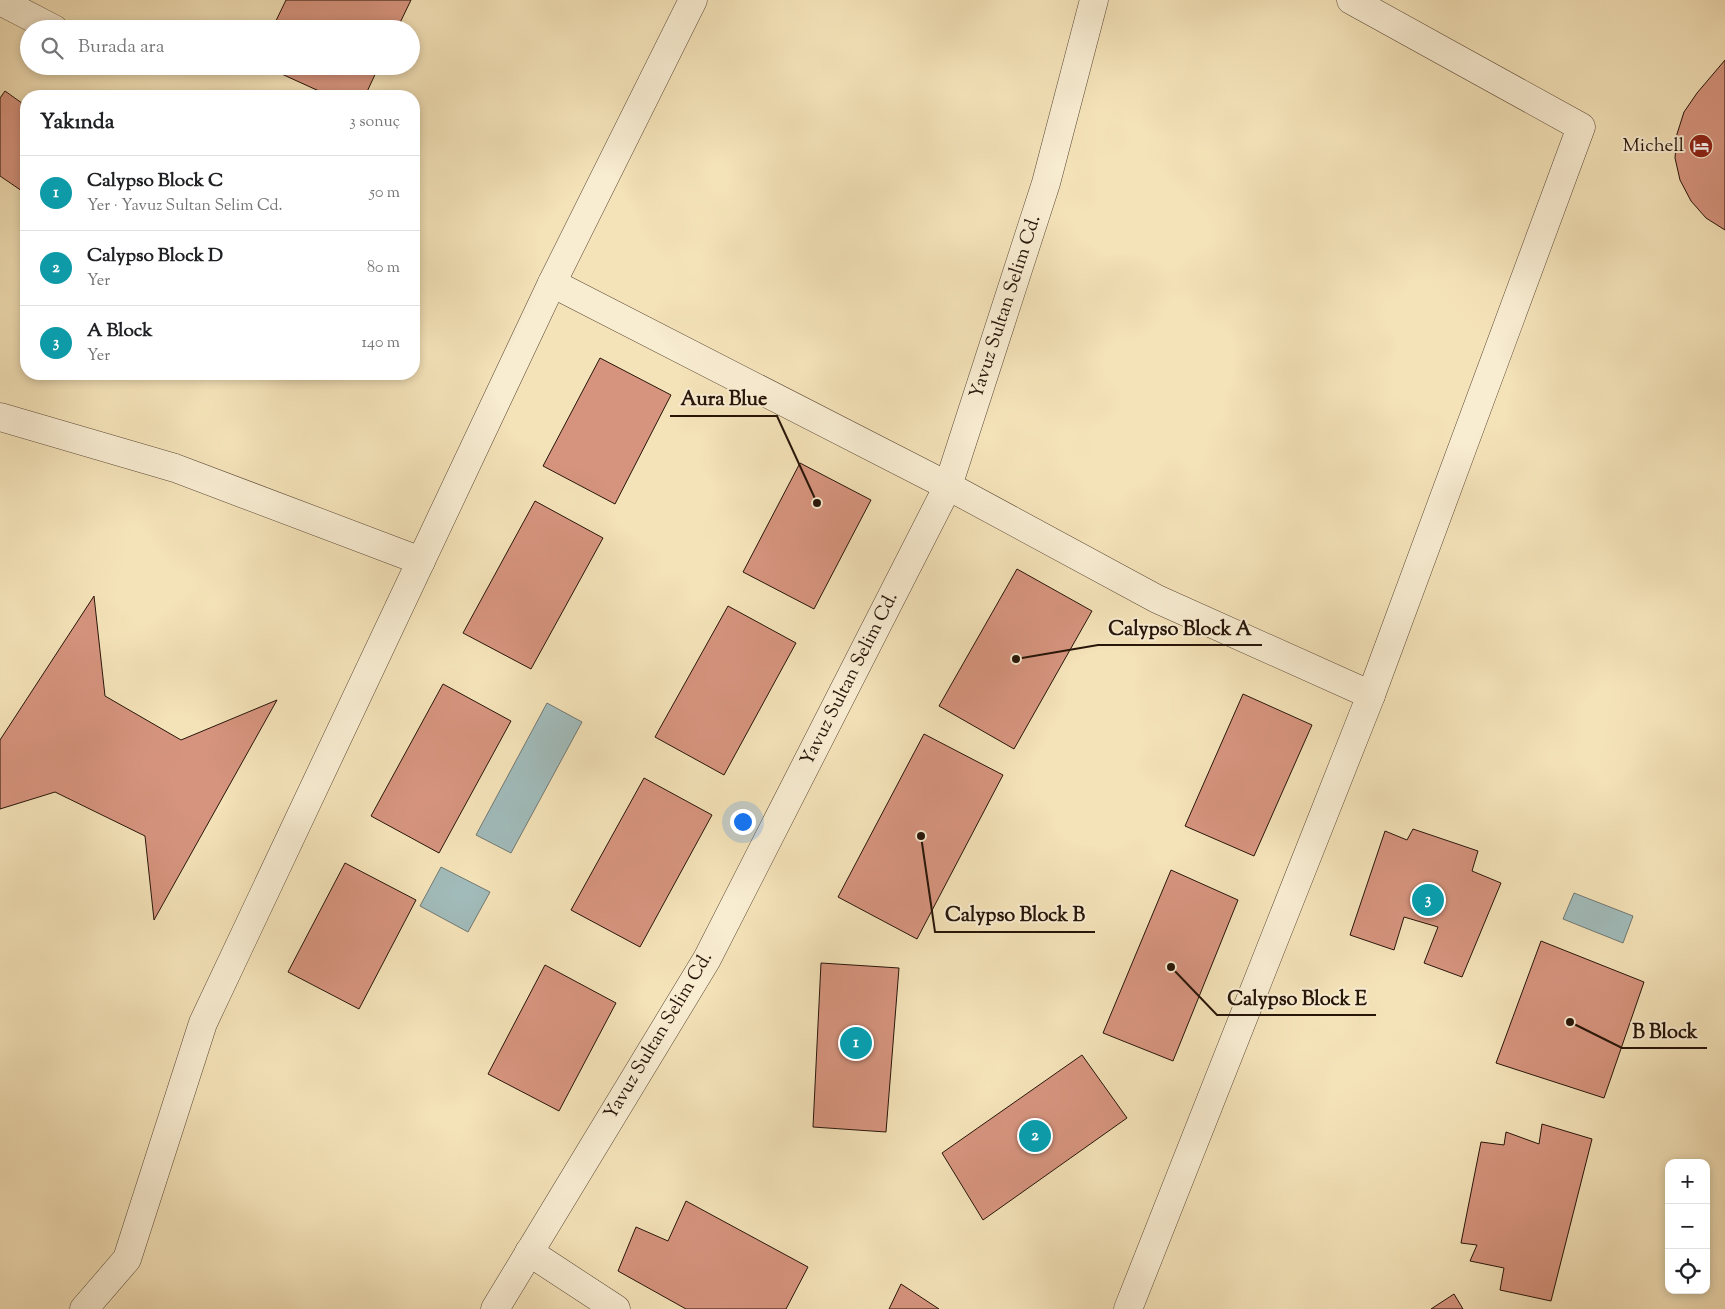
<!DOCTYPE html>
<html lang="tr">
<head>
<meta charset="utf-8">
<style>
	:root { --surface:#fff; --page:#f2f2f2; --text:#202124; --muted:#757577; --line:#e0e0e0; --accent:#8f2418 }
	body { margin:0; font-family:"Sorts Mill Goudy",serif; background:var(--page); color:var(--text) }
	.controls { position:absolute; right:15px; bottom:15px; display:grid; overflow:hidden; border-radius:10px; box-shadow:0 2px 8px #0003 }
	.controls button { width:45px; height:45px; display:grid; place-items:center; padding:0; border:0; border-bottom:1px solid var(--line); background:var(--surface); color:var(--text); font:25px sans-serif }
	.you { position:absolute; left:742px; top:821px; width:18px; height:18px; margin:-12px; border:4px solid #fff; border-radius:50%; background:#1a73e8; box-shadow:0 0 0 8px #1a73e833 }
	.badge { display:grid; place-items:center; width:32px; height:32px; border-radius:50%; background:var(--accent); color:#fff; font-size:16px; font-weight:700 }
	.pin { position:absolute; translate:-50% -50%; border:2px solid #fff; box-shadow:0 1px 5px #0006 }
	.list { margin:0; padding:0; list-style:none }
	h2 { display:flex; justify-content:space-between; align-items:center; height:65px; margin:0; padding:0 20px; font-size:21px }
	h2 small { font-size:16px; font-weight:400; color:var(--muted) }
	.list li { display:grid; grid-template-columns:32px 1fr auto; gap:15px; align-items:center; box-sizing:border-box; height:75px; padding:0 20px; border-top:1px solid var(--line) }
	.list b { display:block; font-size:19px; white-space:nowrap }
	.list p { margin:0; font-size:16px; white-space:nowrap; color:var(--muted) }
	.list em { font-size:16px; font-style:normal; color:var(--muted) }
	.icon { flex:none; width:28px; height:28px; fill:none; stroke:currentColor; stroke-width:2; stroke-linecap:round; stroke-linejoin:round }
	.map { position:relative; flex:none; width:1725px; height:1309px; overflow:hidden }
	.search { position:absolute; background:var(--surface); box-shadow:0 2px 8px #0003; left:20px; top:20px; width:400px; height:55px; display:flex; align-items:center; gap:12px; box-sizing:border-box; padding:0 18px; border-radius:28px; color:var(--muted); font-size:19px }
	.panel { position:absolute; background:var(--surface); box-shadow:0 2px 8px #0003; left:20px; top:90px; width:400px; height:290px; border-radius:20px }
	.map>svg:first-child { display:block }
</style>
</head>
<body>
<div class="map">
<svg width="1725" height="1309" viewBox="0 0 1725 1309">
	<rect width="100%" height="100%" fill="#f4e2b8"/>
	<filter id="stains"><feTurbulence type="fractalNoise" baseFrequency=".004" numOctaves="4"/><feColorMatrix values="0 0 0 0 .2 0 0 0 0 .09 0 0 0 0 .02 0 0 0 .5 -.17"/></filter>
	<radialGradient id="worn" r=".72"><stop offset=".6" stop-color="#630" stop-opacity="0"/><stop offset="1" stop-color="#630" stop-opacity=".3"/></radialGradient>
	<!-- water -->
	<g fill="#a1bbba" stroke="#707973">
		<polygon points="547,703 582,722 511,853 476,835"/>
		<polygon points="441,867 490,892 468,932 420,906"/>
		<polygon points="1574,893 1633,916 1623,943 1563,919"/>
	</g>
	<!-- building -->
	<g fill="#d6947e" stroke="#271509">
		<polygon points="286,0 411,0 397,29 272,29"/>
		<polygon points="1725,60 1725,230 1706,218 1691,201 1680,180 1675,158 1677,134 1684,112 1697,93"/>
		<polygon points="264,66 379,66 365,96 330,96"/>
		<polygon points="5,91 26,106 25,193 0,176 0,98"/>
		<polygon points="600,358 671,395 615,504 543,466"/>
		<polygon points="800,463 871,500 814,609 743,572"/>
		<polygon points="535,501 603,538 531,669 463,633"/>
		<polygon points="1017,569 1092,611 1014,749 939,706"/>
		<polygon points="94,596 105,696 181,740 277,700 154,920 145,836 55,792 0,809 0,740"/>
		<polygon points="728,606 796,643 724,775 655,737"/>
		<polygon points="443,684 511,721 439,853 371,816"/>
		<polygon points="1243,694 1312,725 1254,856 1185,826"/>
		<polygon points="924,734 1003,775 917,939 838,897"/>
		<polygon points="644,778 712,815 640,947 571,910"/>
		<polygon points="1413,829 1478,851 1472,871 1501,883 1462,977 1424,963 1438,927 1404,917 1394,950 1350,935 1385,831 1407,840"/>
		<polygon points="345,863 416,900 359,1009 288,972"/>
		<polygon points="1171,870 1238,900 1173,1061 1103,1033"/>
		<polygon points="1541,941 1644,982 1604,1098 1496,1063"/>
		<polygon points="821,963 899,968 886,1132 813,1127"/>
		<polygon points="545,965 616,1003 559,1111 488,1074"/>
		<polygon points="1082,1055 1127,1118 983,1220 942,1153"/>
		<polygon points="1542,1124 1592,1139 1551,1301 1500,1290 1504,1268 1470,1261 1477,1245 1461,1243 1481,1142 1504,1145 1506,1132 1539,1144"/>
		<polygon points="686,1201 808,1267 786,1309 686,1309 618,1271 636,1227 668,1241"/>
		<polygon points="901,1284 939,1309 889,1309"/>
		<polygon points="1454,1294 1463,1309 1431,1309"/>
	</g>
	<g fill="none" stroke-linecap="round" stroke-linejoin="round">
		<!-- minor casing -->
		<g stroke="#5a4835" stroke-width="29">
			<g id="minor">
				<polyline points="0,1 54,29"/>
				<polyline points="552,283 948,486 1157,599 1371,695"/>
				<polyline points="0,417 175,468 421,561"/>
				<polyline points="529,1252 616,1309"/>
				<polyline points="84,1309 127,1259 203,1023 552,283 693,0"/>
				<polyline points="495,1309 707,959 948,486 1046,183 1094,0"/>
				<polyline points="1128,1309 1371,695 1581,127 1351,0"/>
			</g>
		</g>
		<!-- minor -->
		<use href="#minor" stroke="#f8ecd1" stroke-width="28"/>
	</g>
	<!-- icons -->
	<defs>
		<g id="hotel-disc" transform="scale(1.25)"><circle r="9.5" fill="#8f2418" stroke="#f8ecd1"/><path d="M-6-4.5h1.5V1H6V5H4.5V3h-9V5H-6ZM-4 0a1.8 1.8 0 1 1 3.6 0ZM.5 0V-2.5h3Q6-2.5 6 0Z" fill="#fff"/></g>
	</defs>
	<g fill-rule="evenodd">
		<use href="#hotel-disc" x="1701" y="146"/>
	</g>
	<g text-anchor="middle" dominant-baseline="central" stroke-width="4" stroke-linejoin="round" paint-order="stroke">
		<!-- poi labels -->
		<g font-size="19" fill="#271509" stroke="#f8ecd1" text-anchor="end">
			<text x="1684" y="146">Michell</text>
		</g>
		<!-- street labels -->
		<g font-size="19" fill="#271509" stroke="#f8ecd1">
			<text transform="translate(1006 307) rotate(-72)">Yavuz Sultan Selim Cd.</text>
			<text transform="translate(850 679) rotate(-63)">Yavuz Sultan Selim Cd.</text>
			<text transform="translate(659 1036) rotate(-59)">Yavuz Sultan Selim Cd.</text>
		</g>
	</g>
	<!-- callouts -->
	<path fill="none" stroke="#271509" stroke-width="2" d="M817 503L777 416H670M1016 659L1098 645H1262M921 836L935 932H1095M1171 967L1217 1015H1376M1570 1022L1622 1048H1707"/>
	<g fill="#271509" stroke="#f8ecd1" stroke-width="2">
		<circle cx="817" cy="503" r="5"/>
		<circle cx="1016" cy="659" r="5"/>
		<circle cx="921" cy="836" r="5"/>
		<circle cx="1171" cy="967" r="5"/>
		<circle cx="1570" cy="1022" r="5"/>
	</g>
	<g font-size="20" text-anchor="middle" font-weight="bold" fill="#271509" stroke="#f8ecd1" stroke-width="4" stroke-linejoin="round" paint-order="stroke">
		<text x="724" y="405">Aura Blue</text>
		<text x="1180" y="635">Calypso Block A</text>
		<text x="1015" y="921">Calypso Block B</text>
		<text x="1297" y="1005">Calypso Block E</text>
		<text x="1665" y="1038">B Block</text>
	</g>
	<rect width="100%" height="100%" filter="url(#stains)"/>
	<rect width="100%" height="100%" fill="url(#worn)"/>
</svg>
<div class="controls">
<button>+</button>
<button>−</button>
<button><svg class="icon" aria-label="locate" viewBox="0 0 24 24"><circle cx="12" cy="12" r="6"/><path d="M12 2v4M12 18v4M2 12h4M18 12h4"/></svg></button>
</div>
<div class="you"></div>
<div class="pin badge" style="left:856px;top:1043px;background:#0f9aa8">1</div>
<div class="pin badge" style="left:1035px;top:1136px;background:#0f9aa8">2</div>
<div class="pin badge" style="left:1428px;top:900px;background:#0f9aa8">3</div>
<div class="search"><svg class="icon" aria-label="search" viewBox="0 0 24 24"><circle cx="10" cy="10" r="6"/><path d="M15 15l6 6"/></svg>Burada ara</div>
<section class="panel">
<h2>Yakında<small>3 sonuç</small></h2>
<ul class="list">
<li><span class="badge" style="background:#0f9aa8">1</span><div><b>Calypso Block C</b><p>Yer · Yavuz Sultan Selim Cd.</p></div><em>50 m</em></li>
<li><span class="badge" style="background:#0f9aa8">2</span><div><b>Calypso Block D</b><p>Yer</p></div><em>80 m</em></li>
<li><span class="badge" style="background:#0f9aa8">3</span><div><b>A Block</b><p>Yer</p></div><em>140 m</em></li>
</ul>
</section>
</div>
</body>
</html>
